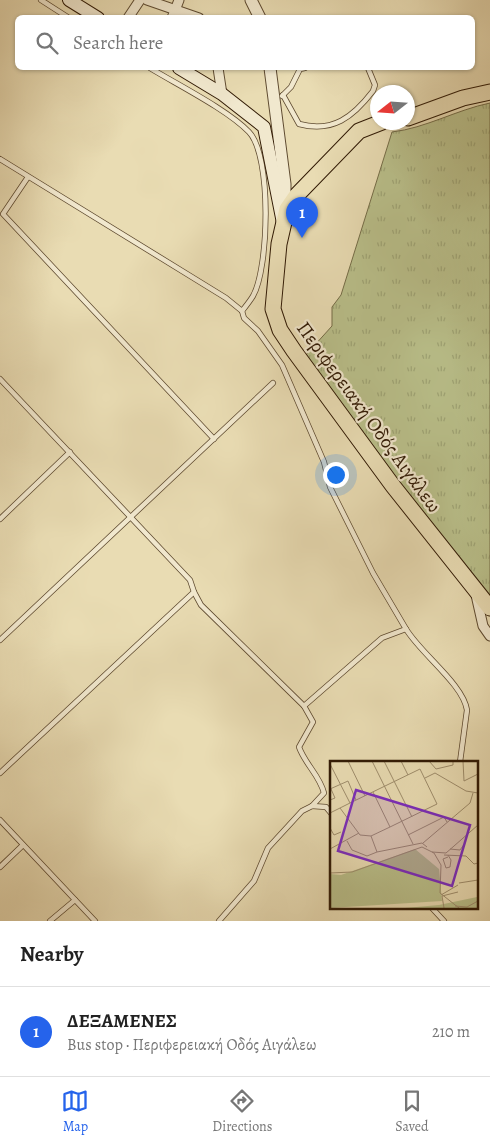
<!DOCTYPE html>
<html lang="en">
<head>
<meta charset="utf-8">
<style>
	:root { --surface:#fff; --page:#f6f6f6; --text:#222; --muted:#767676; --line:#e0e0e0; --accent:#2563eb }
	body { margin:0; font-family:Alegreya,serif; background:var(--page); color:var(--text) }
	.compass { position:absolute; left:370px; top:85px; width:45px; height:45px; border-radius:50%; background:var(--surface); box-shadow:0 1px 4px #0004; rotate:253deg }
	.you { position:absolute; left:335px; top:474px; width:18px; height:18px; margin:-12px; border:4px solid #fff; border-radius:50%; background:#1a73e8; box-shadow:0 0 0 8px #1a73e833 }
	.badge { display:grid; place-items:center; width:32px; height:32px; border-radius:50%; background:var(--accent); color:#fff; font-size:16px; font-weight:700 }
	.pin { position:absolute; translate:-50% -41px; filter:drop-shadow(0 1px 2px #0008) }
	.pin::after { content:''; position:absolute; top:26px; width:18px; height:15px; background:inherit; clip-path:polygon(0 0,100% 0,50% 100%) }
	.list { margin:0; padding:0; list-style:none }
	h2 { display:flex; justify-content:space-between; align-items:center; height:65px; margin:0; padding:0 20px; font-size:21px }
	h2 small { font-size:16px; font-weight:400; color:var(--muted) }
	.list li { display:grid; grid-template-columns:32px 1fr auto; gap:15px; align-items:center; box-sizing:border-box; height:90px; padding:0 20px; border-top:1px solid var(--line) }
	.list b { display:block; font-size:19px; white-space:nowrap }
	.list p { margin:0; font-size:16px; white-space:nowrap; color:var(--muted) }
	.list em { font-size:16px; font-style:normal; color:var(--muted) }
	.icon { flex:none; width:28px; height:28px; fill:none; stroke:currentColor; stroke-width:2; stroke-linecap:round; stroke-linejoin:round }
	.map { position:relative; flex:none; width:490px; height:921px; overflow:hidden }
	.search { position:absolute; background:var(--surface); box-shadow:0 1px 4px #0004; left:15px; right:15px; top:15px; height:55px; display:flex; align-items:center; gap:12px; box-sizing:border-box; padding:0 18px; border-radius:8px; color:var(--muted); font-size:19px }
	.sheet { height:155px; background:var(--surface) }
	nav { display:flex; justify-content:space-around; align-items:center; box-sizing:border-box; height:70px; border-top:1px solid var(--line); background:var(--surface); font-size:14px; color:var(--muted) }
	nav a { display:grid; justify-items:center; gap:2px }
	nav .on { color:var(--accent) }
	.map>svg:first-child { display:block }
</style>
</head>
<body>
<div class="map">
<svg width="490" height="921" viewBox="0 0 490 921">
	<defs>
		<pattern id="grass-tufts" width="24" height="20" patternUnits="userSpaceOnUse" patternTransform="scale(1.25)"><rect width="24" height="20" fill="#b9bf8a"/><path d="M3 7l-1-3M5 7V3M7 7l1-3M15 17l-1-3M17 17v-4M19 17l1-3" fill="none" stroke="#9fa475"/></pattern>
	</defs>
	<rect width="100%" height="100%" fill="#e9dcb3"/>
	<filter id="stains"><feTurbulence type="fractalNoise" baseFrequency=".004" numOctaves="4"/><feColorMatrix values="0 0 0 0 .2 0 0 0 0 .09 0 0 0 0 .02 0 0 0 .5 -.17"/></filter>
	<radialGradient id="worn" r=".72"><stop offset=".6" stop-color="#630" stop-opacity="0"/><stop offset="1" stop-color="#630" stop-opacity=".3"/></radialGradient>
	<!-- grass -->
	<path fill="url(#grass-tufts)" stroke="#746c47" d="M 490,103 L 490,600 L 447,547 L 304,357 L 332,326 L 332,307 L 341,295 L 392,132 C 426,128 456,110 490,103 Z"/>
	<g fill="none" stroke-linecap="round" stroke-linejoin="round">
		<!-- service casing -->
		<g stroke="#5e4a30" stroke-width="6">
			<g id="service">
				<polyline points="41,0 69,18"/>
				<path d="M 150,68 C 178,85 228,110 249,132 C 272,156 269,268 253,296 C 250,301 246,306 242,311 L 244,318 L 258,331 L 282,365 L 324,462 L 330,487 L 373,573 L 406,629"/>
				<path d="M 283,95 L 299,124 C 333,133 353,117 373,91 L 375,85 L 368,68"/>
				<polyline points="282,96 291,87 300,69 305,68"/>
				<polyline points="0,159 187,274 226,298 242,311"/>
				<polyline points="28,177 3,214 214,439"/>
				<polyline points="0,379 190,580 194,592 0,773"/>
				<polyline points="0,519 70,452"/>
				<path d="M 194,592 L 201,605 L 304,706 L 382,638 L 406,629 C 421,654 463,684 467,710 L 460,762"/>
				<polyline points="0,640 273,383"/>
				<polyline points="312,806 326,807 331,813"/>
				<polyline points="0,820 95,921"/>
				<polyline points="0,867 23,845"/>
				<polyline points="431,907 444,921"/>
				<polyline points="50,921 75,900"/>
				<path d="M 219,921 L 254,881 L 268,848 L 302,811 L 312,806 L 324,793 C 320,776 305,764 299,747 L 313,722 L 304,706"/>
			</g>
		</g>
		<!-- minor casing -->
		<g stroke="#5e4a30" stroke-width="11">
			<g id="minor">
				<polyline points="147,0 199,18"/>
				<polyline points="128,18 140,0"/>
				<polyline points="172,18 179,0"/>
				<polyline points="218,68 222,94"/>
				<polyline points="476,595 483,626 490,636"/>
			</g>
		</g>
		<!-- tertiary casing -->
		<g stroke="#5e4a30" stroke-width="13">
			<g id="tertiary">
				<polyline points="251,0 260,18"/>
				<polyline points="270,68 285,184 285,192 279,199"/>
			</g>
		</g>
		<!-- secondary casing -->
		<g stroke="#301904" stroke-width="14">
			<g id="secondary">
				<polyline points="69,0 98,18"/>
				<polyline points="179,68 222,94 264,127 283,223"/>
			</g>
		</g>
		<!-- trunk casing -->
		<g stroke="#301904" stroke-width="17">
			<g id="trunk">
				<polyline points="408,118 463,98 490,92"/>
				<polyline points="382,122 359,131 296,196 287,209 279,244 273,309 280,330 294,351 393,486 490,608"/>
			</g>
		</g>
		<!-- service -->
		<use href="#service" stroke="#f1e8ce" stroke-width="4.5"/>
		<!-- minor -->
		<use href="#minor" stroke="#f1e8ce" stroke-width="9"/>
		<!-- tertiary -->
		<use href="#tertiary" stroke="#f1e8ce" stroke-width="11"/>
		<!-- secondary -->
		<use href="#secondary" stroke="#f1e8ce" stroke-width="12"/>
		<!-- trunk -->
		<use href="#trunk" stroke="#e9dcb3" stroke-width="15"/>
	</g>
	<g text-anchor="middle" dominant-baseline="central" stroke-width="4.5" stroke-linejoin="round" paint-order="stroke">
		<!-- street labels -->
		<g font-size="20" fill="#301904" stroke="#f1e8ce">
			<text transform="translate(369 417) rotate(54)">Περιφερειακή Οδός Αιγάλεω</text>
		</g>
	</g>
	<!-- overview -->
	<g transform="translate(330 761)">
		<rect width="148" height="148" fill="#e9dcb3"/>
		<path d="M 85,88 L 109,108 L 112,140 L 0,147 L 0,113 L 11,114 ZM 147,136 L 147,147 L 75,147 L 109,144 Z" fill="#b9bf8a"/>
		<path fill="none" stroke="#9f8e6d" stroke-width="1" d="M 18,0 L 35,35M 42,0 L 83,83M 54,0 L 82,56M 71,0 L 78,14M 99,0 L 106,8 L 123,4 L 123,0M 133,0 L 134,20 L 148,13M 0,3 L 20,42 L 0,52M 95,17 L 105,12 L 136,30 L 148,32M 0,28 L 18,20 L 26,39M 0,39 L 5,37 L 1,28M 20,42 L 90,8 L 107,43 L 60,66 L 43,31M 10,47 L 30,74 L 41,75M 0,67 L 4,74 L 11,71M 78,74 L 114,56 L 117,61M 17,80 L 22,89 L 37,95 L 47,91 L 41,75 L 60,66M 93,82 L 140,42 L 143,32M 0,88 L 29,72M 120,88 L 130,89 L 135,82M 47,91 L 92,82 L 97,86M 102,91 L 116,92 L 148,64M 114,94 L 136,95 L 144,103 L 148,102M 118,94 L 121,99 L 120,106 L 116,107 L 113,98 L 118,96M 0,112 L 22,111 L 92,86 L 104,92 L 111,104 L 110,132 L 129,147M 129,122 L 148,119M 111,134 L 128,124M 125,145 L 137,146 L 148,140M 114,147 L 112,135 L 128,131"/>
		<path fill="#7b2cbf" fill-opacity="0.15" stroke="#7b2cbf" stroke-width="2.5" d="M 26,29 L 140,64 L 122,125 L 8,90 Z"/>
		<rect width="148" height="148" fill="none" stroke="#301904" stroke-width="2.5"/>
	</g>
	<rect width="100%" height="100%" filter="url(#stains)"/>
	<rect width="100%" height="100%" fill="url(#worn)"/>
</svg>
<svg class="compass" viewBox="-18 -18 36 36"><path d="M0-13l5 13h-10z" fill="#e53935"/><path d="M0 13l5-13h-10z" fill="#767676"/></svg>
<div class="you"></div>
<div class="pin badge" style="left:302px;top:238px">1</div>
<div class="search"><svg class="icon" aria-label="search" viewBox="0 0 24 24"><circle cx="10" cy="10" r="6"/><path d="M15 15l6 6"/></svg>Search here</div>
</div>
<section class="sheet">
<h2>Nearby<small></small></h2>
<ul class="list">
<li><span class="badge">1</span><div><b>ΔΕΞΑΜΕΝΕΣ</b><p>Bus stop · Περιφερειακή Οδός Αιγάλεω</p></div><em>210 m</em></li>
</ul>
</section>
<nav>
<a class="on"><svg class="icon" aria-label="map" viewBox="0 0 24 24"><path d="M3 6l6-2 6 2 6-2v14l-6 2-6-2-6 2zM9 4v14M15 6v14"/></svg>Map</a>
<a><svg class="icon" aria-label="directions" viewBox="0 0 24 24"><path d="M12 3l9 9-9 9-9-9zM9 14v-3h6M13 9l2 2-2 2"/></svg>Directions</a>
<a><svg class="icon" aria-label="saved" viewBox="0 0 24 24"><path d="M7 4h10v16l-5-4-5 4z"/></svg>Saved</a>
</nav>
</body>
</html>
